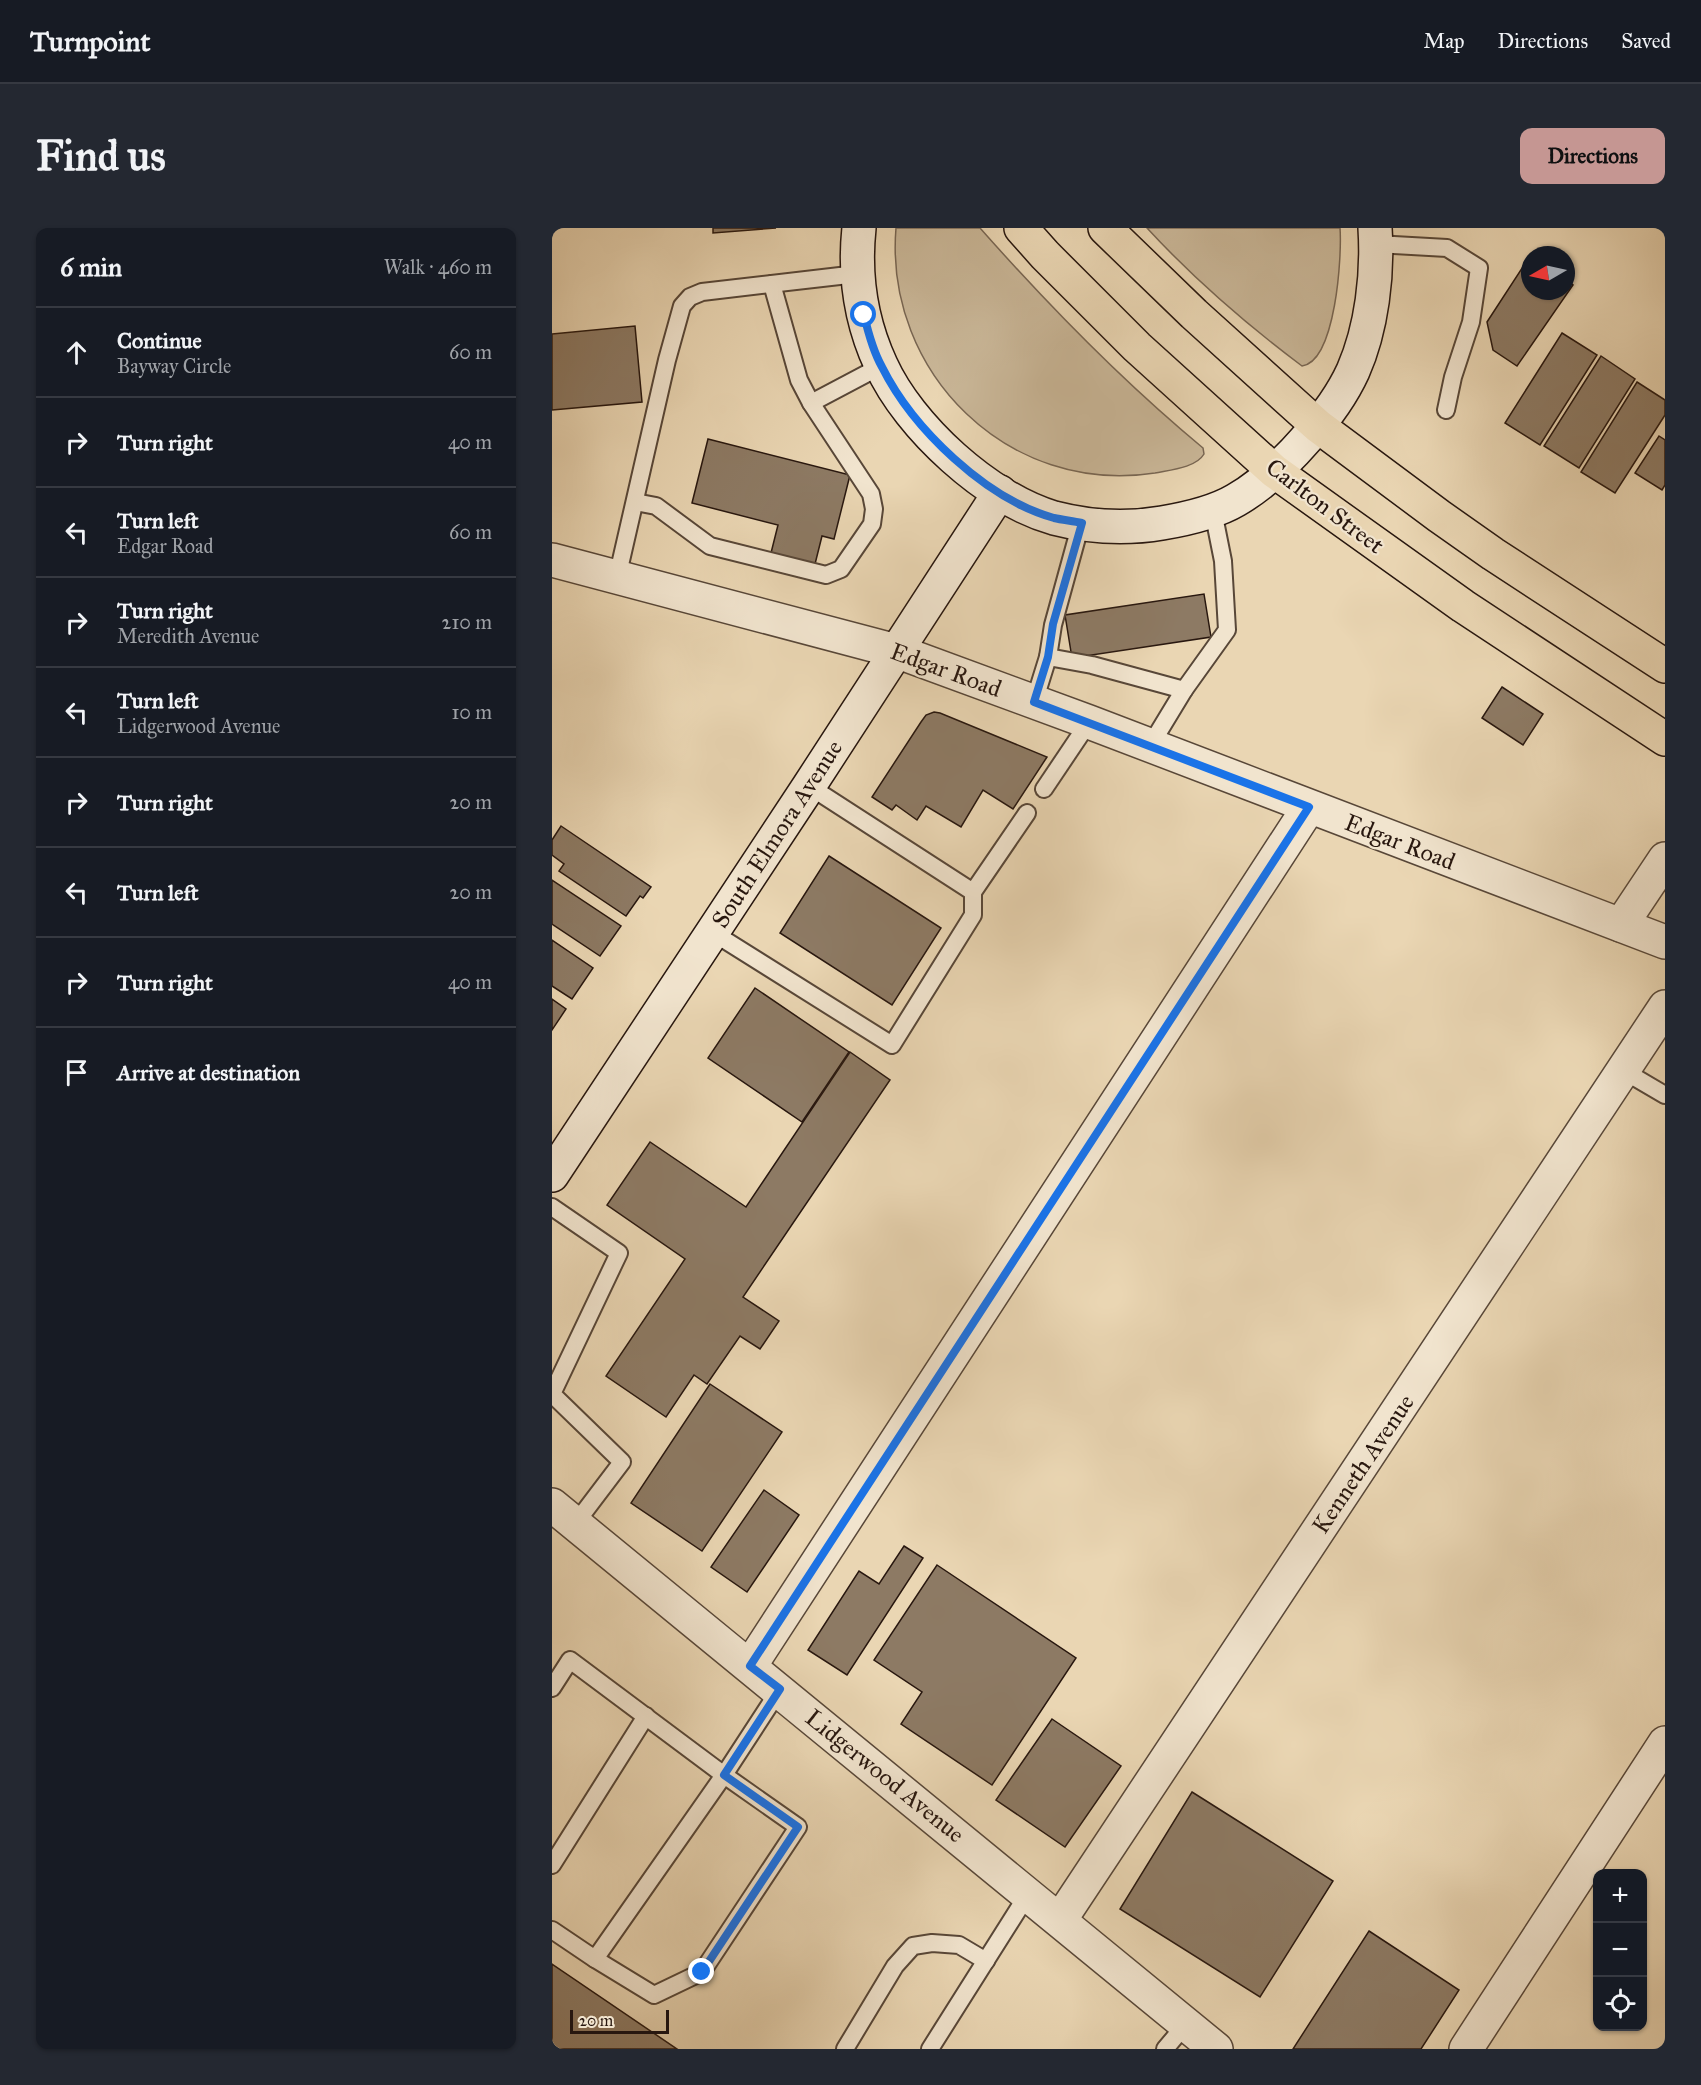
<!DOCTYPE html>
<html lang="en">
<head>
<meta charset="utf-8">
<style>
	:root { --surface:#171b24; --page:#242831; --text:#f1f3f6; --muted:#9ea1a6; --line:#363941; --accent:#c59692 }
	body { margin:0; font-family:"IM FELL Great Primer",serif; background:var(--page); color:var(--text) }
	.controls { position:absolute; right:18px; bottom:18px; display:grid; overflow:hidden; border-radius:12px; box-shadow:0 2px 4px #0004 }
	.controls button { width:54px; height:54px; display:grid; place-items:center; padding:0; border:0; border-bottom:2px solid var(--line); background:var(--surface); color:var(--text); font:30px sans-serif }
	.compass { position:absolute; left:969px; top:18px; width:54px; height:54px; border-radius:50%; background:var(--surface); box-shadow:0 2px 4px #0004; rotate:261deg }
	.scale { position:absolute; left:18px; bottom:15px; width:99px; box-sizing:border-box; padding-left:6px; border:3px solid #28170f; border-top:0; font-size:16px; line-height:21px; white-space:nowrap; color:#28170f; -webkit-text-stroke:4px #f1e4ce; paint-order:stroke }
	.stop { position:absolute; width:18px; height:18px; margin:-14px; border:4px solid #1a73e8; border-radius:50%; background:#fff }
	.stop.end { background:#1a73e8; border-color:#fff; box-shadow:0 2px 6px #0008 }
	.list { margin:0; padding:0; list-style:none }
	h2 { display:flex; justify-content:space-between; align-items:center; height:78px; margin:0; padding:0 24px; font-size:26px }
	h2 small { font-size:20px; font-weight:400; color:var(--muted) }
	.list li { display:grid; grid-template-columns:39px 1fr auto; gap:18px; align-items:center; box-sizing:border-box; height:90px; padding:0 24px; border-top:2px solid var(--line) }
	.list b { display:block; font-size:22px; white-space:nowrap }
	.list p { margin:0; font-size:20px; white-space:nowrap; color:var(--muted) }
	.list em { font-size:20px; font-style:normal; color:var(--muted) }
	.icon { flex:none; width:33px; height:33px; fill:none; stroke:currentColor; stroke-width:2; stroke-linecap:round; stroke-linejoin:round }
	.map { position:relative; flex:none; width:1113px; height:1821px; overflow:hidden; border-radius:12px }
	header { display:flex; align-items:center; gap:36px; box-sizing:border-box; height:84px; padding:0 30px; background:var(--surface); border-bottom:2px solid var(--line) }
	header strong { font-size:28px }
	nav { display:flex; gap:33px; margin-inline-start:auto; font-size:21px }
	.intro { display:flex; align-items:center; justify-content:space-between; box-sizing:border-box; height:144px; padding:0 36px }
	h1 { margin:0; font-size:42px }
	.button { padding:15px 27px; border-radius:12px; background:var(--accent); color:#111; font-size:21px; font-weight:700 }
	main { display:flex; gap:36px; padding:0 36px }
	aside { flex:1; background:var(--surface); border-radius:12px; box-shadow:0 2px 4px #0004 }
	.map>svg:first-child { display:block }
</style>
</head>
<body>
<header>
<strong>Turnpoint</strong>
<nav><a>Map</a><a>Directions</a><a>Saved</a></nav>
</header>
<div class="intro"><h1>Find us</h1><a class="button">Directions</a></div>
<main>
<aside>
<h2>6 min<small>Walk · 460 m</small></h2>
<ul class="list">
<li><svg class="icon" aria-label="ahead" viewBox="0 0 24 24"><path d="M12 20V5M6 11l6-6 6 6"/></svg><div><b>Continue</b><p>Bayway Circle</p></div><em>60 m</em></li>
<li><svg class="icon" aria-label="right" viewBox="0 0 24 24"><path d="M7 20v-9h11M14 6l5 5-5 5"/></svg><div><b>Turn right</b></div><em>40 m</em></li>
<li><svg class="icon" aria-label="left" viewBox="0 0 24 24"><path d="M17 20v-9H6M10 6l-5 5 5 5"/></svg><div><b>Turn left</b><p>Edgar Road</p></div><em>60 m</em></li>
<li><svg class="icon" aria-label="right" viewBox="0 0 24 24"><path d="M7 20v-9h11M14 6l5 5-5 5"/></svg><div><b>Turn right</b><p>Meredith Avenue</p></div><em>210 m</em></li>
<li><svg class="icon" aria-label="left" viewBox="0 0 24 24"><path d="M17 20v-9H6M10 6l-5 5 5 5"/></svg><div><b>Turn left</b><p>Lidgerwood Avenue</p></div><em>10 m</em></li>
<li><svg class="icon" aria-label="right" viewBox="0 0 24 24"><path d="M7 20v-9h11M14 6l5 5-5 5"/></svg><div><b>Turn right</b></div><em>20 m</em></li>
<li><svg class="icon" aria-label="left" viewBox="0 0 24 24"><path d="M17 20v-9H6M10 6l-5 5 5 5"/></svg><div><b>Turn left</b></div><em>20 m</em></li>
<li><svg class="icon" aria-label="right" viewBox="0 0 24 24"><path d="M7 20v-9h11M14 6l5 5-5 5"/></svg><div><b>Turn right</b></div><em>40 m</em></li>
<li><svg class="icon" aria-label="arrive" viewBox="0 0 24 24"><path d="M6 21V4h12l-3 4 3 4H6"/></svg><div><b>Arrive at destination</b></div></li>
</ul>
</aside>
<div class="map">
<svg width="1113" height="1821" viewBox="0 0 1113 1821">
	<rect width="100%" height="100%" fill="#ead6b3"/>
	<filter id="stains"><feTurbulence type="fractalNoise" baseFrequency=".00333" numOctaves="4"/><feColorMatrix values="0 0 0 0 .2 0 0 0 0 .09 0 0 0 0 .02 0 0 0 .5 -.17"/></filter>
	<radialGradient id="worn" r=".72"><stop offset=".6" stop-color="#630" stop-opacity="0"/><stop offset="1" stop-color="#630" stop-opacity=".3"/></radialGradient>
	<!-- green -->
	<g fill="#c9b697" stroke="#786653" stroke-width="1.5">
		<path d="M 344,0 L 428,0 C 497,78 570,153 651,220 L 652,226 C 644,240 617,242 603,245 C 457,268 332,145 344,0 Z"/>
		<path d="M 595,0 L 788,0 C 790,27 784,133 750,138 C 694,96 642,51 595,0 Z"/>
	</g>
	<!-- building -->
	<g fill="#8d7a64" stroke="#28170f" stroke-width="1.5">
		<polygon points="161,0 224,0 161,5"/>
		<polygon points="978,28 978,63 1014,63 1014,52 1021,57 965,138 941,122 935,94"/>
		<polygon points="83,98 90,174 0,182 0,106"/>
		<polygon points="1010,105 1045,127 988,217 953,195"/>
		<polygon points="1049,128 1083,151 1027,240 992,218"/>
		<polygon points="1085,154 1113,172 1113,187 1063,265 1029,244"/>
		<polygon points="1107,208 1113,212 1113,257 1110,262 1083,245"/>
		<polygon points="156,211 298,247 282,311 270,308 263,336 219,325 226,297 140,275"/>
		<polygon points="652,366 659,409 520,430 513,387"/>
		<polygon points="950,459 991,486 971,517 930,490"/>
		<polygon points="382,484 388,485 495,529 461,581 431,562 409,599 374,578 365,592 344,577 340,582 320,569 369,494 374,487"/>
		<polygon points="9,598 99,659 91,670 88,668 74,688 7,643 12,636 0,627 0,612"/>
		<polygon points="277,628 389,700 340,777 228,705"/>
		<polygon points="0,652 69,698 48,728 0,696"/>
		<polygon points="0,712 41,740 20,771 0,758"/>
		<polygon points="203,760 297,824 250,894 156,830"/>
		<polygon points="0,771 14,781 0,802"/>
		<polygon points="298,824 338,852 191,1069 227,1093 208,1121 188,1108 155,1156 142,1147 114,1189 54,1148 133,1031 55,977 98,914 194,979"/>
		<polygon points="158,1156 230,1204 150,1323 79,1275"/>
		<polygon points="212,1262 247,1287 195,1364 159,1339"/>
		<polygon points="352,1318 371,1330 295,1447 256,1422 307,1343 327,1356"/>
		<polygon points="385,1337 524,1430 440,1557 349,1496 370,1464 322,1432"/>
		<polygon points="500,1491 569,1538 513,1619 444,1572"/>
		<polygon points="640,1564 781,1653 708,1769 568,1681"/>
		<polygon points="817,1703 907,1762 869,1821 741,1821"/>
		<polygon points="0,1736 125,1821 0,1821"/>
	</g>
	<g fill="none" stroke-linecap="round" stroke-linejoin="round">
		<!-- service casing -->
		<g stroke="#584738" stroke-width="20">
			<g id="service">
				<polyline points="824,16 895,20 927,40 919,94 901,149 894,182"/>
				<polyline points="259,175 329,138"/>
				<polyline points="83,274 104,278 158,318 274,347 289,341 320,296 322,281 319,266 259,175 247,152 220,56"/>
				<polyline points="65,350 115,132 130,78 138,69 150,64 305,46"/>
				<polyline points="496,429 540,437 632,462 598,518"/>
				<polyline points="632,462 675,402 671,333 661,283"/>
				<polyline points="482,474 496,429 501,397 529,295"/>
				<polyline points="257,558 421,664 475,585"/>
				<polyline points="492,561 537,494"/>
				<polyline points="160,704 340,817 421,687 421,664"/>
				<polyline points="1072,843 1113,867"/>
				<polyline points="0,979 67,1025 0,1166 70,1234 23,1296"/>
				<polyline points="0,1460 18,1432 172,1547 246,1599 150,1744 102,1767 43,1731"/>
				<polyline points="0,1637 94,1488"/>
				<polyline points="0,1702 43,1731 172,1547 228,1461"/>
				<polyline points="293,1821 343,1738 361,1718 380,1715 407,1717 434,1733"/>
				<polyline points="378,1821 476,1666"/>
				<polyline points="613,1821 634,1796"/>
			</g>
		</g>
		<!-- minor casing -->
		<g stroke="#584738" stroke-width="36">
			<g id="minor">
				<polyline points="0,332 344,423 537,494 1113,714"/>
				<polyline points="1069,697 1113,631"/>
				<polyline points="198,1438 757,579"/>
				<polyline points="508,1692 1113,779"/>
				<polyline points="914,1821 1113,1515"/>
			</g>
		</g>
		<!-- tertiary casing -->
		<g stroke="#584738" stroke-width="36">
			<polyline id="tertiary" points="0,1277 664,1821"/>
		</g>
		<!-- secondary casing -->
		<g stroke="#28170f" stroke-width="36">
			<g id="secondary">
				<path d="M 307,0 C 302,47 309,94 329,137 C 357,199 436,271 502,290 C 537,299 575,301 610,295 C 634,291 662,285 684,272 C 710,257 735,233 755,210 C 773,190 790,167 801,143 C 820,100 826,46 823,0"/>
				<polyline points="0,947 257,558 448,264"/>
			</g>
		</g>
		<!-- trunk casing -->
		<g stroke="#28170f" stroke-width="36">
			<g id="trunk">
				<polyline points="469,0 493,27 585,119 722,243 911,378 1113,511"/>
				<polyline points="553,0 642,86 766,198 887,288 941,326 1113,438"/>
			</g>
		</g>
		<!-- service -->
		<use href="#service" stroke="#f1e4ce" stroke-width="16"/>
		<!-- minor -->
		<use href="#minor" stroke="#f1e4ce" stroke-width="33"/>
		<!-- tertiary -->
		<use href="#tertiary" stroke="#f1e4ce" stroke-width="33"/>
		<!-- secondary -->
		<use href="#secondary" stroke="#f1e4ce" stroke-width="33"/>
		<!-- trunk -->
		<use href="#trunk" stroke="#ead6b3" stroke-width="33"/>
	</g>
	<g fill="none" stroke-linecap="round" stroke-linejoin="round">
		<!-- route -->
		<path stroke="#1a73e8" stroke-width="8" d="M 150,1744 L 246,1599 L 172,1547 L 228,1461 L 198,1438 L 757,579 L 482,474 L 496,429 L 501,396 L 530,295 C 521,293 511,292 502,290 C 434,271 361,201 330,139 C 321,123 316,104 312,87"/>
	</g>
	<g text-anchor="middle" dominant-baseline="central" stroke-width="4.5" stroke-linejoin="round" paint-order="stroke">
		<!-- street labels -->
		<g font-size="24" fill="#28170f" stroke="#f1e4ce">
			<text transform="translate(773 278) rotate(37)">Carlton Street</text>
			<text transform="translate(394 442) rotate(20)">Edgar Road</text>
			<text transform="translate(225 606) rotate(-57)">South Elmora Avenue</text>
			<text transform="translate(848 614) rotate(21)">Edgar Road</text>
			<text transform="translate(811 1236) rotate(-56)">Kenneth Avenue</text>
			<text transform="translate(333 1548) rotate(39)">Lidgerwood Avenue</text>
		</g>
	</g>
	<rect width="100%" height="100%" filter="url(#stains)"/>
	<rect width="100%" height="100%" fill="url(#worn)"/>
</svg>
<div class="controls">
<button>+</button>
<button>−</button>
<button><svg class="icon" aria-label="locate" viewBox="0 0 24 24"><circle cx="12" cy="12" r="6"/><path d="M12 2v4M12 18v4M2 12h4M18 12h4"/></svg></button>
</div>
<svg class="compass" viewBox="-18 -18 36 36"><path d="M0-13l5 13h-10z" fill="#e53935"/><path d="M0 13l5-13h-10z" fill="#9ea1a6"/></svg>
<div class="scale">20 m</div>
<div class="stop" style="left:312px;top:87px"></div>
<div class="stop end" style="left:150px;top:1744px"></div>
</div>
</main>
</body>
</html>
